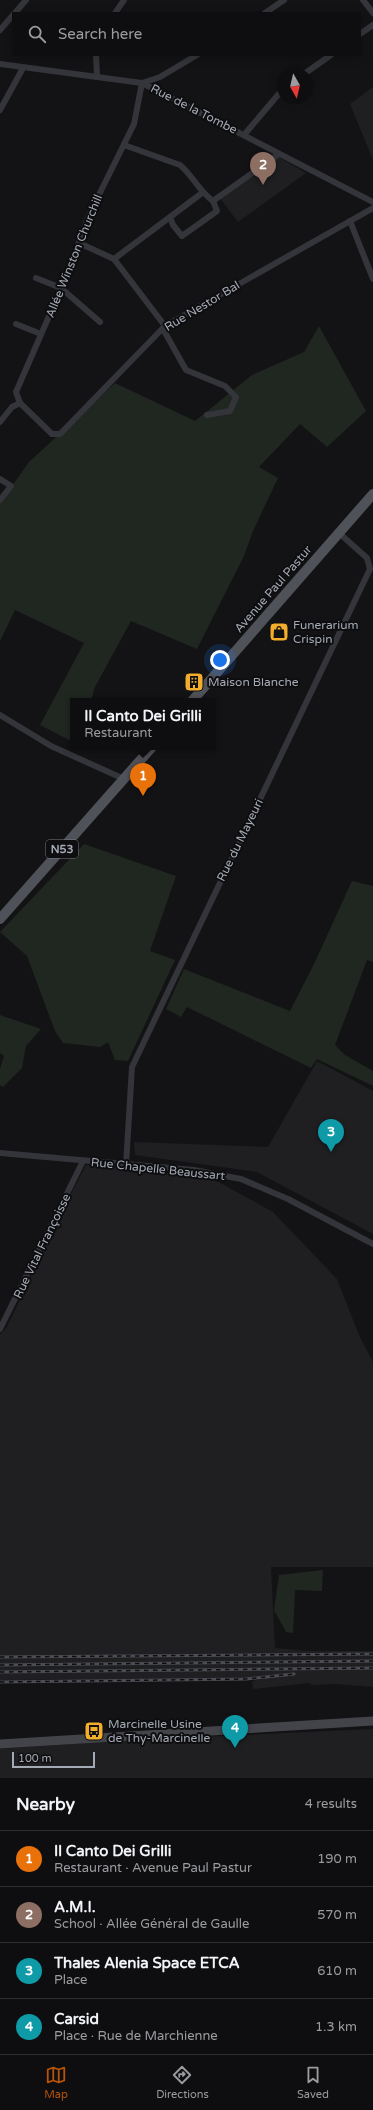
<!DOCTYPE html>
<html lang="en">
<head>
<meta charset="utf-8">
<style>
	:root { --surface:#0e0e10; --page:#1c1c1e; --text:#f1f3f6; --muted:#9b9c9f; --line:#2e2e30; --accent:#b45309 }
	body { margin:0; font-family:"Varela Round",sans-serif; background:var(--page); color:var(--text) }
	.compass { position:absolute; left:277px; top:68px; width:36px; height:36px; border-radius:50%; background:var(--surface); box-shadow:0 2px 10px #0003; rotate:172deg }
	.scale { position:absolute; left:12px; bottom:10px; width:83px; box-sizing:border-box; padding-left:4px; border:2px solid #a4aab5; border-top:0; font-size:11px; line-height:14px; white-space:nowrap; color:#a4aab5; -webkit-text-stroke:3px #0e0e10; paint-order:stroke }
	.you { position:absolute; left:220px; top:660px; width:14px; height:14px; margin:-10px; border:3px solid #fff; border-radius:50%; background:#1a73e8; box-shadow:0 0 0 6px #1a73e833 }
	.badge { display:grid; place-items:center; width:26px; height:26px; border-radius:50%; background:var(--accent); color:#fff; font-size:13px; font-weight:700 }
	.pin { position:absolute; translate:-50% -33px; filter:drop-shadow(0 1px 2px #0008) }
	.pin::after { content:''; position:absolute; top:21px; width:14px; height:12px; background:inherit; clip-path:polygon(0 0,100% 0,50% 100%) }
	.popup { position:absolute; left:70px; top:698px; width:146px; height:52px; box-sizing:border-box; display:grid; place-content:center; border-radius:0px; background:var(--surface); filter:drop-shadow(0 1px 3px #0005); font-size:13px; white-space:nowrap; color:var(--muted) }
	.popup b { font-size:15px; color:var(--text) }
	.popup::after { content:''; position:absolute; left:50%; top:100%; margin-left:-8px; border:8px solid transparent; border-top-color:var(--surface) }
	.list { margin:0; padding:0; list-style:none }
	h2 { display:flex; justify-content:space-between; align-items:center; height:52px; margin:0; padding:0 16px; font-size:17px }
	h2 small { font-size:13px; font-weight:400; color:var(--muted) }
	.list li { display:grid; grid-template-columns:26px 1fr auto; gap:12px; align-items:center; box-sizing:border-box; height:56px; padding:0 16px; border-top:1px solid var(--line) }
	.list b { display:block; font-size:15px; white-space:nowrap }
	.list p { margin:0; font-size:13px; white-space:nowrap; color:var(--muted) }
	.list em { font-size:13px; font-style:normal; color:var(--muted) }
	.icon { flex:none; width:22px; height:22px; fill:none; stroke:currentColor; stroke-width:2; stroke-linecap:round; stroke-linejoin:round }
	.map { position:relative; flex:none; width:373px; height:1778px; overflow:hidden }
	.search { position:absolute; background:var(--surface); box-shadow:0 2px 10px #0003; left:12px; right:12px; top:12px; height:44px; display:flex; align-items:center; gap:10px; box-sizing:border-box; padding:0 14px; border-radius:0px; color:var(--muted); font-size:15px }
	.sheet { height:276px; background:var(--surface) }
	nav { display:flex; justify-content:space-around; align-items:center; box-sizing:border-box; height:56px; border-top:1px solid var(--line); background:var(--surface); font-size:11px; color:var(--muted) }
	nav a { display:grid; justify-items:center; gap:2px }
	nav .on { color:var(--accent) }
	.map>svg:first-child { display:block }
</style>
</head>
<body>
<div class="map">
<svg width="373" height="1778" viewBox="0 0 373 1778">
	<rect width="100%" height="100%" fill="#131315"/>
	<!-- built -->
	<g fill="#1f1f22">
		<polygon points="373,87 373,160 350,104"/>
		<polygon points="278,157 306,173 238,222 219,197"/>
		<polygon points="317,1061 373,1091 373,1234 257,1172 135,1155 134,1142 268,1147"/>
		<polygon points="86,1165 157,1171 215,1180 273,1212 337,1279 359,1335 373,1362 373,1567 271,1567 275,1648 309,1651 373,1651 373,1687 335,1684 311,1685 310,1683 253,1689 252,1681 267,1678 0,1680 0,1335 7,1327 59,1217"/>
		<polygon points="373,1729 373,1778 0,1778 0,1749 115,1741"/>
	</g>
	<!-- green -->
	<g fill="#1f2720">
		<polygon points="319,326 366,411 327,447 300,424 259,467 278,478 253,531 244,556 197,649 131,621 95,687 91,701 73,701 73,742 40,725 84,643 15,610 0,641 0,503 29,462 115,383 195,421 252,375 304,352"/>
		<polygon points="84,844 176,876 150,951 175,960 128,1061 115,1060 108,1042 100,1047 63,1043 55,1031 27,956 0,932"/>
		<polygon points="352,881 373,886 373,962 367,960 335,1045 345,1055 373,1071 373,1086 317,1059 311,1068 187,1007 181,1017 166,1009 184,969 290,1011 314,964"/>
		<polygon points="0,1015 41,1029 26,1046 22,1068 3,1087 0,1085 0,1069 4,1056 0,1053"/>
		<polygon points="323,1570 322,1591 295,1590 293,1633 286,1632 274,1610 279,1575"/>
	</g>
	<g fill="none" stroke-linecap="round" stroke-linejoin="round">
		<!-- street -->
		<g stroke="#34353a" stroke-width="6">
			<polyline points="363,0 373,13"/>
			<polyline points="15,13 26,0"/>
			<polyline points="115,13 124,0"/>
			<polyline points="265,13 284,0"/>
			<polyline points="0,30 13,15"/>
			<polyline points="360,34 373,25"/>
			<polyline points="96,55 97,77"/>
			<polyline points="0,64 142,83 373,202"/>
			<polyline points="304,74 331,55"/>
			<polyline points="142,83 160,77 197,55"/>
			<polyline points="0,110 23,68"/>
			<polyline points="244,135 283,89"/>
			<path d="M 124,145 L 180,165 C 194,177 198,190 213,201"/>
			<polyline points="213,201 279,154"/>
			<polyline points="170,217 173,225 182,236 217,211 213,201"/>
			<polyline points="350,221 373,279"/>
			<polyline points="79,243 114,259 165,326"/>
			<polyline points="114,259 202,193"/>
			<polyline points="36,278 61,288 100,322"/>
			<polyline points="16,324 41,334"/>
			<polyline points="163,329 186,370 225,386 236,397 230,411 207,415"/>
			<polyline points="20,403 52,434 60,434 165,326 373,208"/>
			<polyline points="0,422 12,407 20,403 16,392 70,268 88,217 134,124 142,83"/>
			<polyline points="0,479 11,486 0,500"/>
			<polyline points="0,715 51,746 124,779"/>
			<polyline points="0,1153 194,1170 241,1179 288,1199 373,1244"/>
			<polyline points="126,1165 132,1067 370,569 367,558 339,533"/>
			<polyline points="0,1329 83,1161"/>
		</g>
		<!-- secondary -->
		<polyline stroke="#42444a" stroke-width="9" points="0,1744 373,1721"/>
		<!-- primary -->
		<g stroke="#505259" stroke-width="10">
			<polyline points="192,701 373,494"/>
			<polyline points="0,919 152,747"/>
		</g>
		<!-- rail casing -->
		<g stroke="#4b4d53" stroke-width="3">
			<g id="rail">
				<polyline points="0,1657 373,1654"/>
				<polyline points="0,1665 373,1661"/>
				<polyline points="0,1672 373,1668"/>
				<polyline points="0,1682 246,1679 294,1674"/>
			</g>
		</g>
		<!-- rail -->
		<use href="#rail" stroke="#0e0e10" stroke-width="1.5" stroke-dasharray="4.5" stroke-linecap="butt"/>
	</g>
	<!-- icons -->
	<defs>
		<g id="shop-square" transform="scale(1)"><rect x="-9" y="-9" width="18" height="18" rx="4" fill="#f3ad2c" stroke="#0e0e10"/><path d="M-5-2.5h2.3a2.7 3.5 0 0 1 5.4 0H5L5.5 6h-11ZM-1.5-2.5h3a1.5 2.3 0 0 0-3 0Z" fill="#111"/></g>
		<g id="building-square" transform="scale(1)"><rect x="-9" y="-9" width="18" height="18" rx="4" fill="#f3ad2c" stroke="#0e0e10"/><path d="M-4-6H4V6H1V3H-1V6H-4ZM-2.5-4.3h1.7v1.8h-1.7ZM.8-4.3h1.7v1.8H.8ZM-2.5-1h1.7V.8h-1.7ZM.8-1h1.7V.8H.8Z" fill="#111"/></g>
		<g id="bus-square" transform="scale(1)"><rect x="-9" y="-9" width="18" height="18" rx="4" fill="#f3ad2c" stroke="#0e0e10"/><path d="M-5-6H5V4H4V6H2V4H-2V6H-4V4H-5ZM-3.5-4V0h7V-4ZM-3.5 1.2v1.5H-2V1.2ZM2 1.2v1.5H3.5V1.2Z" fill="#111"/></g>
	</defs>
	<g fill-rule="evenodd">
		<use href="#shop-square" x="279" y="632"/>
		<use href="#building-square" x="194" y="682"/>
		<use href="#bus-square" x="94" y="1731"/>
	</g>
	<g text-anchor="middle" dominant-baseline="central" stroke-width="4" stroke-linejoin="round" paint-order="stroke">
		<!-- shield labels -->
		<rect fill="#0e0e10" stroke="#777b84" stroke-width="1" x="46" y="840" width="32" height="18" rx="3"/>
		<g font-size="11" font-weight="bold" fill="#a4aab5">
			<text x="62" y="849">N53</text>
		</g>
		<!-- street labels -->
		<g font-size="12" fill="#a4aab5" stroke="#0e0e10">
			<text transform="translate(194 109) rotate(27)">Rue de la Tombe</text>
			<text transform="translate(74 256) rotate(-68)">Allée Winston Churchill</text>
			<text transform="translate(202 306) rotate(-31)">Rue Nestor Bal</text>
			<text transform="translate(273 589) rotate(-49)">Avenue Paul Pastur</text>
			<text transform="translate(240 840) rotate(-64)">Rue du Mayeuri</text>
			<text transform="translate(158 1169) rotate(6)">Rue Chapelle Beaussart</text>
			<text transform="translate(42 1246) rotate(-64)">Rue Vital Françoisse</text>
		</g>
		<!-- poi labels -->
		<g font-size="12" fill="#a4aab5" stroke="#0e0e10" text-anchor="start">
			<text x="293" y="625">Funerarium<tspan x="293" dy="14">Crispin</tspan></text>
			<text x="208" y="682">Maison Blanche</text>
			<text x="108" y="1724">Marcinelle Usine<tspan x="108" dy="14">de Thy-Marcinelle</tspan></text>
		</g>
	</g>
</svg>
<svg class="compass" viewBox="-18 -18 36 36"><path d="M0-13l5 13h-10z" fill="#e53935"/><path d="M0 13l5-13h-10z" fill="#9b9c9f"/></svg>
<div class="scale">100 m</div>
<div class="you"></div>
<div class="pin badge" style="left:143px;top:796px;background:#e8710a">1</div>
<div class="popup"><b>Il Canto Dei Grilli</b>Restaurant</div>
<div class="pin badge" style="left:263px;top:185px;background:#8d6e63">2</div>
<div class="pin badge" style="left:331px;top:1152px;background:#0f9aa8">3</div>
<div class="pin badge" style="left:235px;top:1748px;background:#0f9aa8">4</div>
<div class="search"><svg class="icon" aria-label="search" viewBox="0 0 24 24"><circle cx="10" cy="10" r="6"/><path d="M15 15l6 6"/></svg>Search here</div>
</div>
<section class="sheet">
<h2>Nearby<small>4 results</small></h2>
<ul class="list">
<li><span class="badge" style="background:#e8710a">1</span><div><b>Il Canto Dei Grilli</b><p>Restaurant · Avenue Paul Pastur</p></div><em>190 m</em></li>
<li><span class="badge" style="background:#8d6e63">2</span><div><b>A.M.I.</b><p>School · Allée Général de Gaulle</p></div><em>570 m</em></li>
<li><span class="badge" style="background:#0f9aa8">3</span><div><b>Thales Alenia Space ETCA</b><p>Place</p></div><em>610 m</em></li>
<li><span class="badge" style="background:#0f9aa8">4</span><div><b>Carsid</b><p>Place · Rue de Marchienne</p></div><em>1.3 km</em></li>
</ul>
</section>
<nav>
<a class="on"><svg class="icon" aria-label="map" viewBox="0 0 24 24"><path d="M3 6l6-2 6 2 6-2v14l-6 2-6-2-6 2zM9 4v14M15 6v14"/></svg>Map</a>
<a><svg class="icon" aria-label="directions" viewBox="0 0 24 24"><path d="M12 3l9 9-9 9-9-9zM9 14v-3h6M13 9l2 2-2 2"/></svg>Directions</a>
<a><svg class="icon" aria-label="saved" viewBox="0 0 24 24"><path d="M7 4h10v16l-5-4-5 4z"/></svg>Saved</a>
</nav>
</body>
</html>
